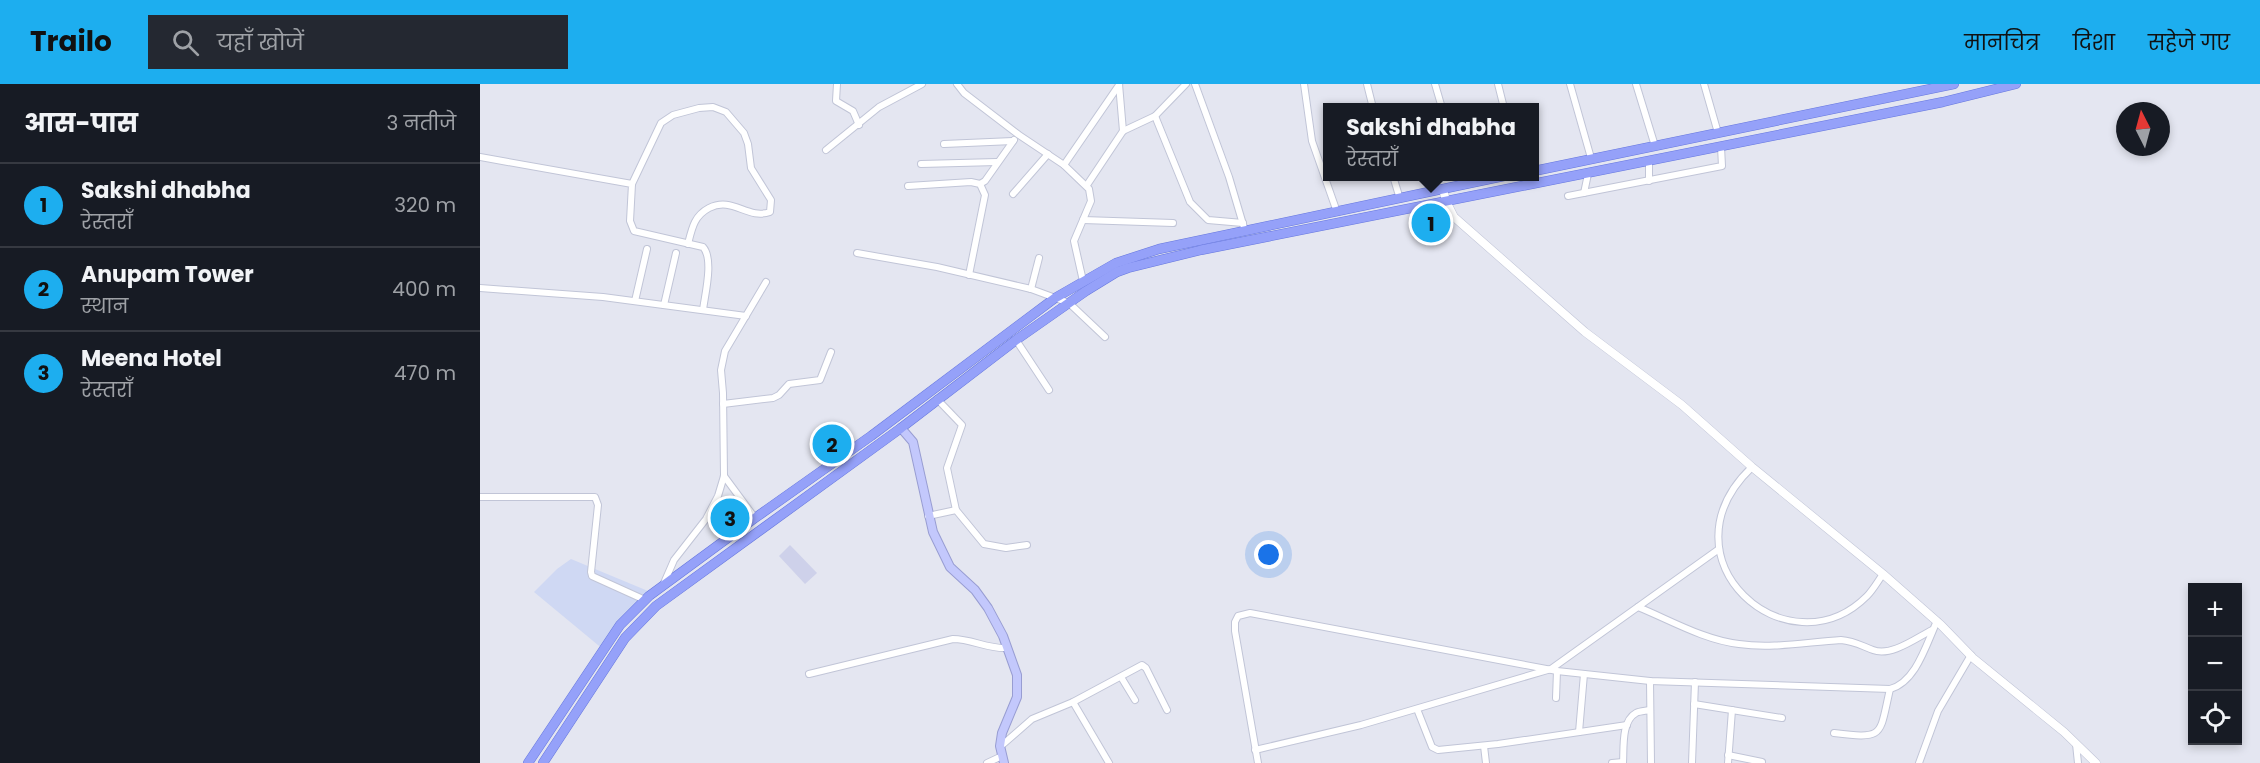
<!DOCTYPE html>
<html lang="hi">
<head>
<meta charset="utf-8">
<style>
	:root { --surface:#171b24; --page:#242831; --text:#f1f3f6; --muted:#9ea1a6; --line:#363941; --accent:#1daeef }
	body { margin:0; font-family:Poppins,"Noto Sans Devanagari",sans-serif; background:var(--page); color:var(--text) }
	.controls { position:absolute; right:18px; bottom:18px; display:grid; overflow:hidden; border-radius:0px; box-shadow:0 3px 9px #0003 }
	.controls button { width:54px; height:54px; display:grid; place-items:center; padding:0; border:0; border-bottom:2px solid var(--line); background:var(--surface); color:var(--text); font:30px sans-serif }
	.compass { position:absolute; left:1636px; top:18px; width:54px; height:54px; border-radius:50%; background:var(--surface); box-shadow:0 3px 9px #0003; rotate:354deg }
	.you { position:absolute; left:789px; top:471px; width:21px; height:21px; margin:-15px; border:4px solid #fff; border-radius:50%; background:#1a73e8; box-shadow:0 0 0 9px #1a73e833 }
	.badge { display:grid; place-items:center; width:39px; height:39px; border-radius:50%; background:var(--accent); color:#111; font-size:20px; font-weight:700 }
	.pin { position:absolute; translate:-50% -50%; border:3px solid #fff; box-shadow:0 2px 6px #0006 }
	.popup { position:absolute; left:843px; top:19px; width:216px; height:78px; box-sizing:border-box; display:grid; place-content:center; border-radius:0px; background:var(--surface); filter:drop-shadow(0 2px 4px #0005); font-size:20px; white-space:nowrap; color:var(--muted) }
	.popup b { font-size:22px; color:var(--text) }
	.popup::after { content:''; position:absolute; left:50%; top:100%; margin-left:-12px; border:12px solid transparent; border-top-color:var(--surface) }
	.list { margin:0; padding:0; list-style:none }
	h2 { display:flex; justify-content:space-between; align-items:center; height:78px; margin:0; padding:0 24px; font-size:26px }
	h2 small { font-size:20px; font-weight:400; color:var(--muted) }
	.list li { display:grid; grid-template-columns:39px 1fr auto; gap:18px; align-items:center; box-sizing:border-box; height:84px; padding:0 24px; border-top:2px solid var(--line) }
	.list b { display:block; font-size:22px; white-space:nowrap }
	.list p { margin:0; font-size:20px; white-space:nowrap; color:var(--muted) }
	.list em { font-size:20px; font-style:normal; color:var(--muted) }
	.icon { flex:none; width:33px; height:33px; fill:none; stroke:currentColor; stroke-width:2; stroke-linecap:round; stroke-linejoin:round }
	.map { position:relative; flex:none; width:1780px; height:679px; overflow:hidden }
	header { display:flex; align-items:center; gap:36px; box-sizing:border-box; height:84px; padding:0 30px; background:var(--accent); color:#111 }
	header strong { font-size:28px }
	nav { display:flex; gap:33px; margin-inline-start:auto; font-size:21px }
	.search { width:420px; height:54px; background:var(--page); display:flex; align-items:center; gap:15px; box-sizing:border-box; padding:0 21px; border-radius:0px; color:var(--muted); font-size:22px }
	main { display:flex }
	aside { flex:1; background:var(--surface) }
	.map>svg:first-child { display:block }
</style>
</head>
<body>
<header>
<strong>Trailo</strong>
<div class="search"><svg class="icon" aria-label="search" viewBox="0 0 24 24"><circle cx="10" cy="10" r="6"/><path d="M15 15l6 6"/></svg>यहाँ खोजें</div>
<nav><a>मानचित्र</a><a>दिशा</a><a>सहेजे गए</a></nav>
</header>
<main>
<aside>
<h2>आस-पास<small>3 नतीजे</small></h2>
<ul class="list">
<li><span class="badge">1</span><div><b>Sakshi dhabha</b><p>रेस्तराँ</p></div><em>320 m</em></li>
<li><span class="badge">2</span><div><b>Anupam Tower</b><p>स्थान</p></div><em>400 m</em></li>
<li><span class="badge">3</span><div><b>Meena Hotel</b><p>रेस्तराँ</p></div><em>470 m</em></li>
</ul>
</aside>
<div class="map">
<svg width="1780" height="679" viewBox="0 0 1780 679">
	<rect width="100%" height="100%" fill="#e4e6f1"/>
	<!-- commercial -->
	<polygon fill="#cfd8f3" points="91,475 168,507 124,566 54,508 77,485"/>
	<!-- education -->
	<polygon fill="#ced1ea" points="310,461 337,489 325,500 299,472"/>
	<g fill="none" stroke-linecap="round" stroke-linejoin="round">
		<!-- minor casing -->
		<g stroke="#c1c5d7" stroke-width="8">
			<g id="minor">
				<polyline points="357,0 356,17 373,27 379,41"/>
				<polyline points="477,0 484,9 539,51 584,81 609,105 611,117 594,157 603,197"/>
				<polyline points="639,0 643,47"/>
				<polyline points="715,0 749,93 765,147"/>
				<polyline points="824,0 832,57 857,128"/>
				<polyline points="887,0 893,24"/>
				<polyline points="955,0 962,24"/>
				<polyline points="1018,0 1024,24"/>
				<polyline points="1090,0 1111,74"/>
				<polyline points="1156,0 1175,62"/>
				<polyline points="1224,0 1238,49"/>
				<polyline points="675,32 710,118 728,136 763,139"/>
				<polyline points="464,60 533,57"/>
				<polyline points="346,66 399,23 442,0"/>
				<path d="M 0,73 L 152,100 L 150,137 L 154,147 L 223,163 C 234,175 225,210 223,226"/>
				<polyline points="441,80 517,78"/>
				<polyline points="584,81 639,1"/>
				<polyline points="913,92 920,115"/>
				<polyline points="1169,97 1169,77"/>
				<path d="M 152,100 L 181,39 L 193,31 L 219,24 L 233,23 L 246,28 L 264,49 L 268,60 L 271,84 L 291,116 L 290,128 C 267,136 253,112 229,124 C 214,132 212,144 208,160"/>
				<polyline points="500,100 505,97 534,56"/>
				<polyline points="607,101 643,47 675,32 706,0"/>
				<polyline points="428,102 491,98 500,100 505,111 489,191"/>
				<polyline points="1104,109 1108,90"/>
				<polyline points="533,110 568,70"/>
				<polyline points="1088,112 1242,82 1241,63"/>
				<polyline points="603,136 693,139"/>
				<polyline points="377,169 457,183 551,205 589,219 625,253"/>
				<polyline points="0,204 123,213 266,232"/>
				<polyline points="551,205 559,174"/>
				<polyline points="155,217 167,165"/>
				<polyline points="184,221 196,169"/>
				<polyline points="536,256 569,306"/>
				<polyline points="457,315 482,341 467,384 476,426"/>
				<polyline points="243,320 293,314 299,311 309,300 340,296 351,268"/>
				<path d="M 1272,383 C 1176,475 1308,591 1387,512 C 1393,506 1398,497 1403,490"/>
				<polyline points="244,392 275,434"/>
				<polyline points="0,413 115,413 118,421 111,488 112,492 165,516"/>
				<polyline points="448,432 476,426 504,460 526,464 547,461"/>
				<polyline points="184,499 194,476 226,435 238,412 244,392 243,309 241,286 245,267 286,198"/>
				<path d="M 1158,523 C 1190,536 1224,556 1259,560 C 1292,565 1327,558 1361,556 C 1374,557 1382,562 1393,566 C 1411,573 1436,554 1452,546"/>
				<path d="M 329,590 L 473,555 C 492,555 507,565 527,564"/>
				<polyline points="641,593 655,616"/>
				<polyline points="1170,597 1171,679"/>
				<polyline points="1076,614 1077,587"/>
				<polyline points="593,618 629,679"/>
				<polyline points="1214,620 1302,634"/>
				<polyline points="937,625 952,663 958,666 1018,660 1147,641"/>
				<polyline points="1099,648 1104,590"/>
				<path d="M 1354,649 C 1405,655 1399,653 1410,605"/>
				<polyline points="1596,660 1598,679"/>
				<polyline points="521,662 552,635 593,618 662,581 666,584 687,626"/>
				<polyline points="1004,662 1006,679"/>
				<polyline points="775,666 881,641 1071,585 1239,465"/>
				<polyline points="1248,671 1282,678"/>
				<polyline points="507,679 522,672"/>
				<path d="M 778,679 L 755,547 L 755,538 L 758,532 L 770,529 L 1077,587 L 1170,597 L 1410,605 C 1436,598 1446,561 1457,537"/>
				<polyline points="1132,679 1143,678"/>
				<path d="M 1143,679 C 1144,665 1141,637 1156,629 C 1160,627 1166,627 1170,626"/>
				<polyline points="1212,679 1215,598"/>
				<polyline points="1248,679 1252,626"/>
				<polyline points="1439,679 1458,627 1491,571"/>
			</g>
		</g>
		<!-- tertiary casing -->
		<g stroke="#c1c5d7" stroke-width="9">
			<polyline id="tertiary" points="963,105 966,117 974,133 1105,248 1202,321 1272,383 1403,490 1461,541 1493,574 1584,648 1616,679"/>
		</g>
		<!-- secondary casing -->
		<g stroke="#989dd2" stroke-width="10">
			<polyline id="secondary" points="421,344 433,358 453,448 470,483 495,506 508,524 523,552 537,591 537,613 522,649 520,662 524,679"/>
		</g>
		<!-- primary casing -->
		<g stroke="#67d" stroke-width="10">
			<g id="primary">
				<polyline points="1054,87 1474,0"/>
				<polyline points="48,679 140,541 169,512 275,434 391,352 575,214 636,179 679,165 1024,92"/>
				<polyline points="63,679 145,554 176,522 421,344 536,256 606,207 637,188 648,184 721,166 1463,18 1536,0"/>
			</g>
		</g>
		<!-- minor -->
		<use href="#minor" stroke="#fff" stroke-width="6"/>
		<!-- tertiary -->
		<use href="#tertiary" stroke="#fff" stroke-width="8"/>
		<!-- secondary -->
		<use href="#secondary" stroke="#c3c8fc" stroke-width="8"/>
		<!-- primary -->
		<use href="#primary" stroke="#95a1f9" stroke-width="9"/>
	</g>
</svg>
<div class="controls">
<button>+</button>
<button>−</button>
<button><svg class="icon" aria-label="locate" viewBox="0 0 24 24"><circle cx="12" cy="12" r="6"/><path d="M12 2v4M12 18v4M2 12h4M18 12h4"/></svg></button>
</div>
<svg class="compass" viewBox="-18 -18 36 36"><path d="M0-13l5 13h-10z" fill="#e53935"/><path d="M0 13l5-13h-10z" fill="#9ea1a6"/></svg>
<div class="you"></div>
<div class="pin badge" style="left:951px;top:139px">1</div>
<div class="popup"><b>Sakshi dhabha</b>रेस्तराँ</div>
<div class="pin badge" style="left:352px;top:360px">2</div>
<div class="pin badge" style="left:250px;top:434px">3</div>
</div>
</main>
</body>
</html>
